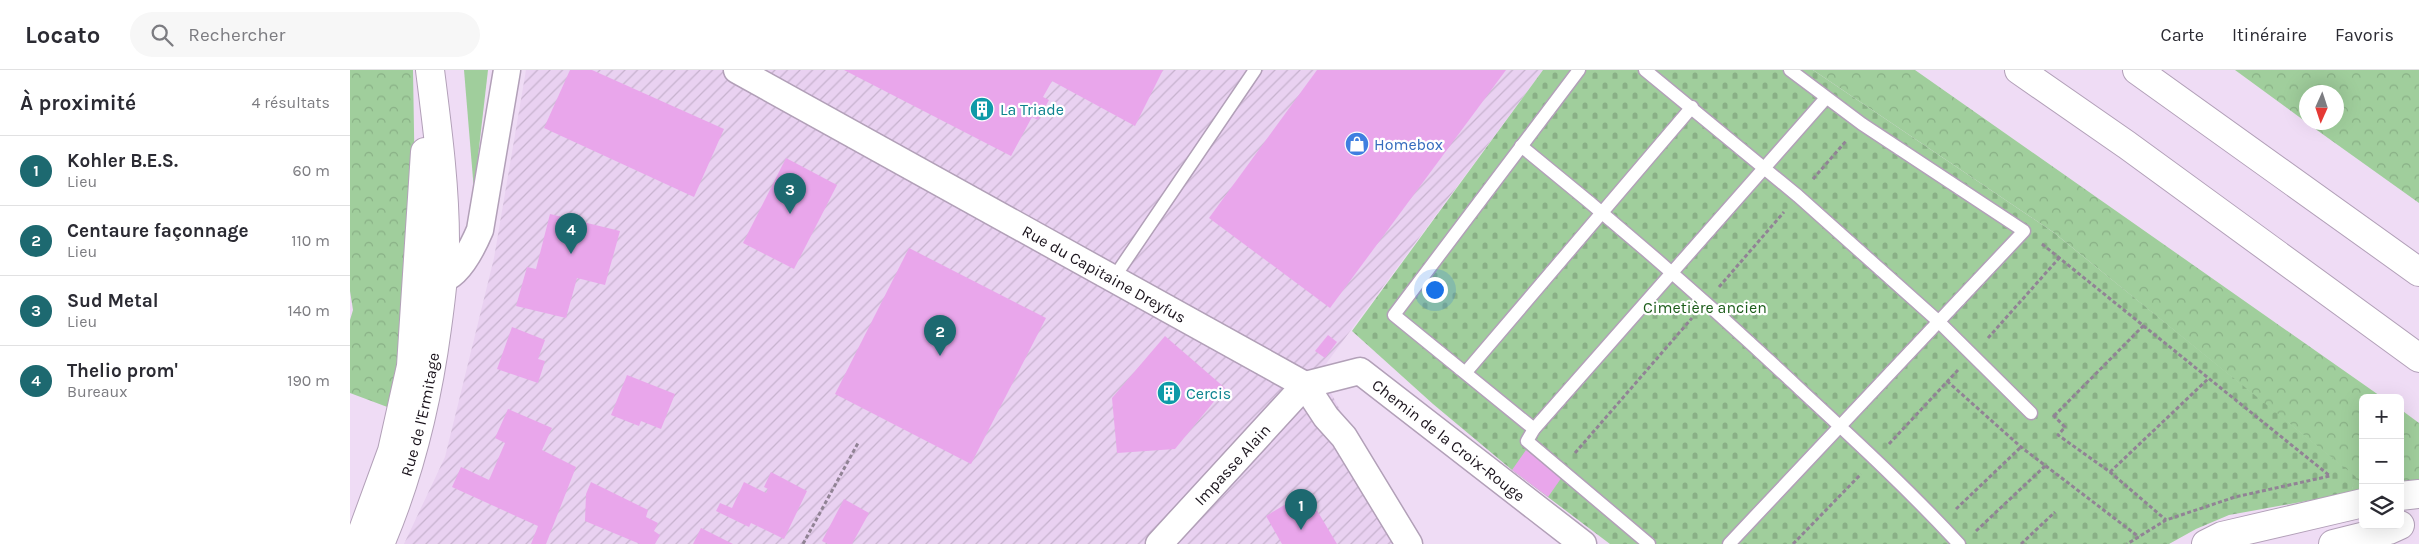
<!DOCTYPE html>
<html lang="fr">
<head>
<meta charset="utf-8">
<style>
	:root { --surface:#fff; --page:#f7f7f7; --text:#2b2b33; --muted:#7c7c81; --line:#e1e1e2; --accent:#1d6970 }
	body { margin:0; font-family:Karla,sans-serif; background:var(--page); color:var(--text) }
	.controls { position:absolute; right:15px; bottom:15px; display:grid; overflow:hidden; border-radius:8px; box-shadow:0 5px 20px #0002 }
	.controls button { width:45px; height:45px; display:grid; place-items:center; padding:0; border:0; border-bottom:1px solid var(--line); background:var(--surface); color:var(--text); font:25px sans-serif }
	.compass { position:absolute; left:1949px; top:15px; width:45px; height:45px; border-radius:50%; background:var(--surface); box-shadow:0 5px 20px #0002; rotate:183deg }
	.you { position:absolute; left:1084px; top:219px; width:18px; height:18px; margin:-12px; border:4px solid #fff; border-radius:50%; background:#1a73e8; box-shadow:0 0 0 8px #1a73e833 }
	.badge { display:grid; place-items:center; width:32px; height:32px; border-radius:50%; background:var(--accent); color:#fff; font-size:16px; font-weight:700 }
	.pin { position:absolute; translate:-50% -41px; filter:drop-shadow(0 1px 2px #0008) }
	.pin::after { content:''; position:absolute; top:26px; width:18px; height:15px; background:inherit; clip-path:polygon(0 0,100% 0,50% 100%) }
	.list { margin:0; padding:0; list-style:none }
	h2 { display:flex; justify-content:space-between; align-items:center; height:65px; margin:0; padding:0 20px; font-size:21px }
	h2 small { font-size:16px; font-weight:400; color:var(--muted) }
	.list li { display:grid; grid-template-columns:32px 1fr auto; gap:15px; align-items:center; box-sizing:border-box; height:70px; padding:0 20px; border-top:1px solid var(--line) }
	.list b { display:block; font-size:19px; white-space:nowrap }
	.list p { margin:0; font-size:16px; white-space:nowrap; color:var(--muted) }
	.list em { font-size:16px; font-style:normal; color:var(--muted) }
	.icon { flex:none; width:28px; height:28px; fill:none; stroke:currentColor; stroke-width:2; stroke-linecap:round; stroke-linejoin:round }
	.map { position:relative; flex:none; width:2069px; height:474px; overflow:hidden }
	header { display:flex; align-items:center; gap:30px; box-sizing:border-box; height:70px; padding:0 25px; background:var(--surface); border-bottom:1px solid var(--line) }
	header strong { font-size:24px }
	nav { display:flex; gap:28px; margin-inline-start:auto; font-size:18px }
	.search { width:350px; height:45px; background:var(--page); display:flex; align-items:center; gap:12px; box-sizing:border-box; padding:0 18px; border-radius:28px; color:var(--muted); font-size:19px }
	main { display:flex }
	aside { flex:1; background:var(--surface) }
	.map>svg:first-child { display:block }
</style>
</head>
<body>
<header>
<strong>Locato</strong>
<div class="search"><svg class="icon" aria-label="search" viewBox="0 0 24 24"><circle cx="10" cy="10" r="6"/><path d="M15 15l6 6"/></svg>Rechercher</div>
<nav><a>Carte</a><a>Itinéraire</a><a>Favoris</a></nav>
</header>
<main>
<aside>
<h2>À proximité<small>4 résultats</small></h2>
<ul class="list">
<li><span class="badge">1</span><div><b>Kohler B.E.S.</b><p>Lieu</p></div><em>60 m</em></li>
<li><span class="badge">2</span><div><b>Centaure façonnage</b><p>Lieu</p></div><em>110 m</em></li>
<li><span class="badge">3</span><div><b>Sud Metal</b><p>Lieu</p></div><em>140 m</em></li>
<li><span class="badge">4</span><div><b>Thelio prom'</b><p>Bureaux</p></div><em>190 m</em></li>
</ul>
</aside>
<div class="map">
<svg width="2069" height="474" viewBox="0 0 2069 474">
	<defs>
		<pattern id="industrial-furrows" width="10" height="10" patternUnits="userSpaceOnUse" patternTransform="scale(1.25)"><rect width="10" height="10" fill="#e9d1f1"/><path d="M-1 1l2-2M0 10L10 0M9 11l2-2" fill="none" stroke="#c7b2ce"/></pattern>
		<pattern id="forest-crowns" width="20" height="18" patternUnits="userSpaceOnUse" patternTransform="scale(1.25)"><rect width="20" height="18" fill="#a0ce9c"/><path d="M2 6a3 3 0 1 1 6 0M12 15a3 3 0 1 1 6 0" fill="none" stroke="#89b086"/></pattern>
		<pattern id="cemetery-stones" width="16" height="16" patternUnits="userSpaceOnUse" patternTransform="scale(1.25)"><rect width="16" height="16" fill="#a0ce9c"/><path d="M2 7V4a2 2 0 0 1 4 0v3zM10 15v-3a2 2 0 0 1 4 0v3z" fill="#89b086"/></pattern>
	</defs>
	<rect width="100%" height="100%" fill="#efdcf5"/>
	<!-- industrial -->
	<polygon fill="url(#industrial-furrows)" points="176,0 1193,0 970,302 1009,376 1067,474 54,474 95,387 144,188"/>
	<!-- grass -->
	<polygon fill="#a0ce9c" points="114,0 138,0 124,121"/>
	<!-- forest -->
	<g fill="url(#forest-crowns)">
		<polygon points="0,0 63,0 66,181 40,338 0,323 0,250 3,240 0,221"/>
		<polygon points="1463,0 1565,0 2033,328 2013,328 2013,421 2001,423 2005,407 1703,162"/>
		<polygon points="1885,0 2069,0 2069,133 1957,53 1986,52 1986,22 1956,22 1956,52"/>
		<polygon points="2050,339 2069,353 2069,412 2050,415"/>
	</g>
	<!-- cemetery -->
	<polygon fill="url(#cemetery-stones)" points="1193,0 1463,0 1703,162 2006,407 2001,423 1879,445 1846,459 1819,474 1260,474 1162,400 1083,334 1002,261"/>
	<!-- building -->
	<g fill="#e9a6eb">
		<polygon points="220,0 242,0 374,59 344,127 194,58"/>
		<polygon points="494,0 813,0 785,56 702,11 693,27 699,30 688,50 682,47 661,86"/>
		<polygon points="967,0 1156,0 980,238 859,148"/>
		<polygon points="436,88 487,115 444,199 393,173"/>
		<polygon points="200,144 270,161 255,215 227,208 216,248 166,236 177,197 186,199"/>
		<polygon points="559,178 696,248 621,394 485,324"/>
		<polygon points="162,257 195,270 188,289 195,291 188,313 147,299"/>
		<polygon points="978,265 987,272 975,288 965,281"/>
		<polygon points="815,266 875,318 825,379 767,383 762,328"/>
		<polygon points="277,305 325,324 311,359 291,351 289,356 261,345"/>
		<polygon points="158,339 202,358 192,380 226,397 196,474 181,474 188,456 102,417 111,397 139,410 155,373 145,368"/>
		<polygon points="1176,380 1212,407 1198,427 1162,400"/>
		<polygon points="421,402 457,421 434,469 401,453 399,457 366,441 370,433 382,438 394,412 416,423 418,419 414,417"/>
		<polygon points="241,412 298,440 296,447 308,453 304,461 310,465 305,474 290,474 235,451 236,424"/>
		<polygon points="956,422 987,474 932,474 916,446"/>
		<polygon points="494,429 519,443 502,474 478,474 472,471"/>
		<polygon points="351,458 383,474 343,474"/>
	</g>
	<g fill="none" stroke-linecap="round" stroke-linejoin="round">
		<!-- service casing -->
		<g stroke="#b2a0b8" stroke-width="15">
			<g id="service">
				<polyline points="1295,0 1448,126 1588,251 1681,343"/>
				<path d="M 1171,76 C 1269,155 1363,237 1454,323 C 1507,372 1560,421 1609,474"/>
				<polyline points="763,209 905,0"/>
				<polyline points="1116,302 1342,37"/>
				<polyline points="1184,359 1044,245 1229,0"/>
				<polyline points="1299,474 1177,371 1184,359 1476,28"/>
				<polyline points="1379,474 1674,161 1512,54 1440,0"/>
			</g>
		</g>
		<!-- minor casing -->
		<g stroke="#b2a0b8" stroke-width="29">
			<g id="minor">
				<path id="s1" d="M 387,0 L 955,315 L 976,347 L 994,367 L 1059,474"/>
				<path d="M 76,210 C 81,209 87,210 92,209 C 109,206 124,174 130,160 L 157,0"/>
				<path id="s2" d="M 809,474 L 955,315 L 1010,301 L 1233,474"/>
			</g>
		</g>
		<!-- tertiary casing -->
		<g stroke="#b2a0b8" stroke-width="30">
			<g id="tertiary">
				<polyline points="2050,426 2069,424"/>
				<polyline points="8,474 42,381 61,296 75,82"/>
				<path id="s3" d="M 30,474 C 60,404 77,333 87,258 C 91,229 95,200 95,171 C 95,114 87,56 80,0"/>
				<polyline points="1856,474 1872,466 2013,433"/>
				<polyline points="1983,474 2039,460 2050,455"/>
			</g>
		</g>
		<!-- motorway casing -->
		<g stroke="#b2a0b8" stroke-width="30">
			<g id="motorway">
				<polyline points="1669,0 1777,75 2069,288"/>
				<polyline points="1787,0 2069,202"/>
			</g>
		</g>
		<!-- path -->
		<g stroke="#918395" stroke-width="3" stroke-dasharray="4 2.5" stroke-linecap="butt">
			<polyline points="1463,109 1496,71"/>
			<polyline points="1692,174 1980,406 1885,427 1816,450 1777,474"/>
			<polyline points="1369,217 1434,142"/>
			<polyline points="1638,268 1710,187"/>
			<polyline points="1597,311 1671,377 1789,467"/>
			<polyline points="1703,345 1715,357 1708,365 1760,402 1816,450"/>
			<polyline points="1704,346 1794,255"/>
			<polyline points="1539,374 1608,300"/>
			<polyline points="1225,383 1342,248"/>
			<polyline points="1760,402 1859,308"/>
			<polyline points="1606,439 1671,377"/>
			<polyline points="1626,461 1695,396"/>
			<polyline points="453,474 508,373"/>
			<polyline points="1443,474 1511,404"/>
			<polyline points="1671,474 1705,442"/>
		</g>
		<!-- service -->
		<use href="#service" stroke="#fff" stroke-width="12"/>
		<!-- minor -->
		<use href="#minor" stroke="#fff" stroke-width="26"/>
		<!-- tertiary -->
		<use href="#tertiary" stroke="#fff" stroke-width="28"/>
		<!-- motorway -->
		<use href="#motorway" stroke="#fff" stroke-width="28"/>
	</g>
	<!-- icons -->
	<defs>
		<g id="building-disc" transform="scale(1.25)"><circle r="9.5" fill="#0f9aa8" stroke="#fff"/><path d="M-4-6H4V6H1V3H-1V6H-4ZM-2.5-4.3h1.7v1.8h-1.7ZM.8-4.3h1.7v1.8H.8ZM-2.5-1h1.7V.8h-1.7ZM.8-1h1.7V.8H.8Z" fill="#fff"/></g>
		<g id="shop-disc" transform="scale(1.25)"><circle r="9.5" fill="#3f7fe0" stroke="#fff"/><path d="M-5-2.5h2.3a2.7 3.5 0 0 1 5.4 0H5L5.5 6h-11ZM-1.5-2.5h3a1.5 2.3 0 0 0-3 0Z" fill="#fff"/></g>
	</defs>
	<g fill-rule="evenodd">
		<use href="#building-disc" x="632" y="39"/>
		<use href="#shop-disc" x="1007" y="74"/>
		<use href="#building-disc" x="819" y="323"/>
	</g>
	<g text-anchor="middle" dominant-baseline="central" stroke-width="4.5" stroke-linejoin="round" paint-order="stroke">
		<!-- culture labels -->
		<g font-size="16" fill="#0d838f" stroke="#fff" text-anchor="start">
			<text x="650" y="39">La Triade</text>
			<text x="836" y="323">Cercis</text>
		</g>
		<!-- shop labels -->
		<g font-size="16" fill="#366cbe" stroke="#fff" text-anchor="start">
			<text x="1024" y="74">Homebox</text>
		</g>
		<!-- street labels -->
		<g font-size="16" fill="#19121b" stroke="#fff">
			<text stroke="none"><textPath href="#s1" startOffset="420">Rue du Capitaine Dreyfus</textPath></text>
			<text stroke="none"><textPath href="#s3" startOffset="136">Rue de l'Ermitage</textPath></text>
			<text stroke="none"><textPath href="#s2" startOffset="385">Chemin de la Croix-Rouge</textPath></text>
			<text stroke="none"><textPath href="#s2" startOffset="108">Impasse Alain</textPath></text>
		</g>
		<!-- park labels -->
		<g font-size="16" fill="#1c5d1a" stroke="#fff">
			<text x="1355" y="237">Cimetière ancien</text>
		</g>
	</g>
</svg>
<div class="controls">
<button>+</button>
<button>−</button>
<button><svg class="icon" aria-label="layers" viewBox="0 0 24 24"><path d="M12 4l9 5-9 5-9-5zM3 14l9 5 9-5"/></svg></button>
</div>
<svg class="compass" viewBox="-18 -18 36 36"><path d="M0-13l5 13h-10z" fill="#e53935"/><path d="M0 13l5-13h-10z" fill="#7c7c81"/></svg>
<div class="you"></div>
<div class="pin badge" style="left:951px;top:460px">1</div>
<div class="pin badge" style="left:590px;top:286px">2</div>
<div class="pin badge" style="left:440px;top:144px">3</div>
<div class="pin badge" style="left:221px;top:184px">4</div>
</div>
</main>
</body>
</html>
